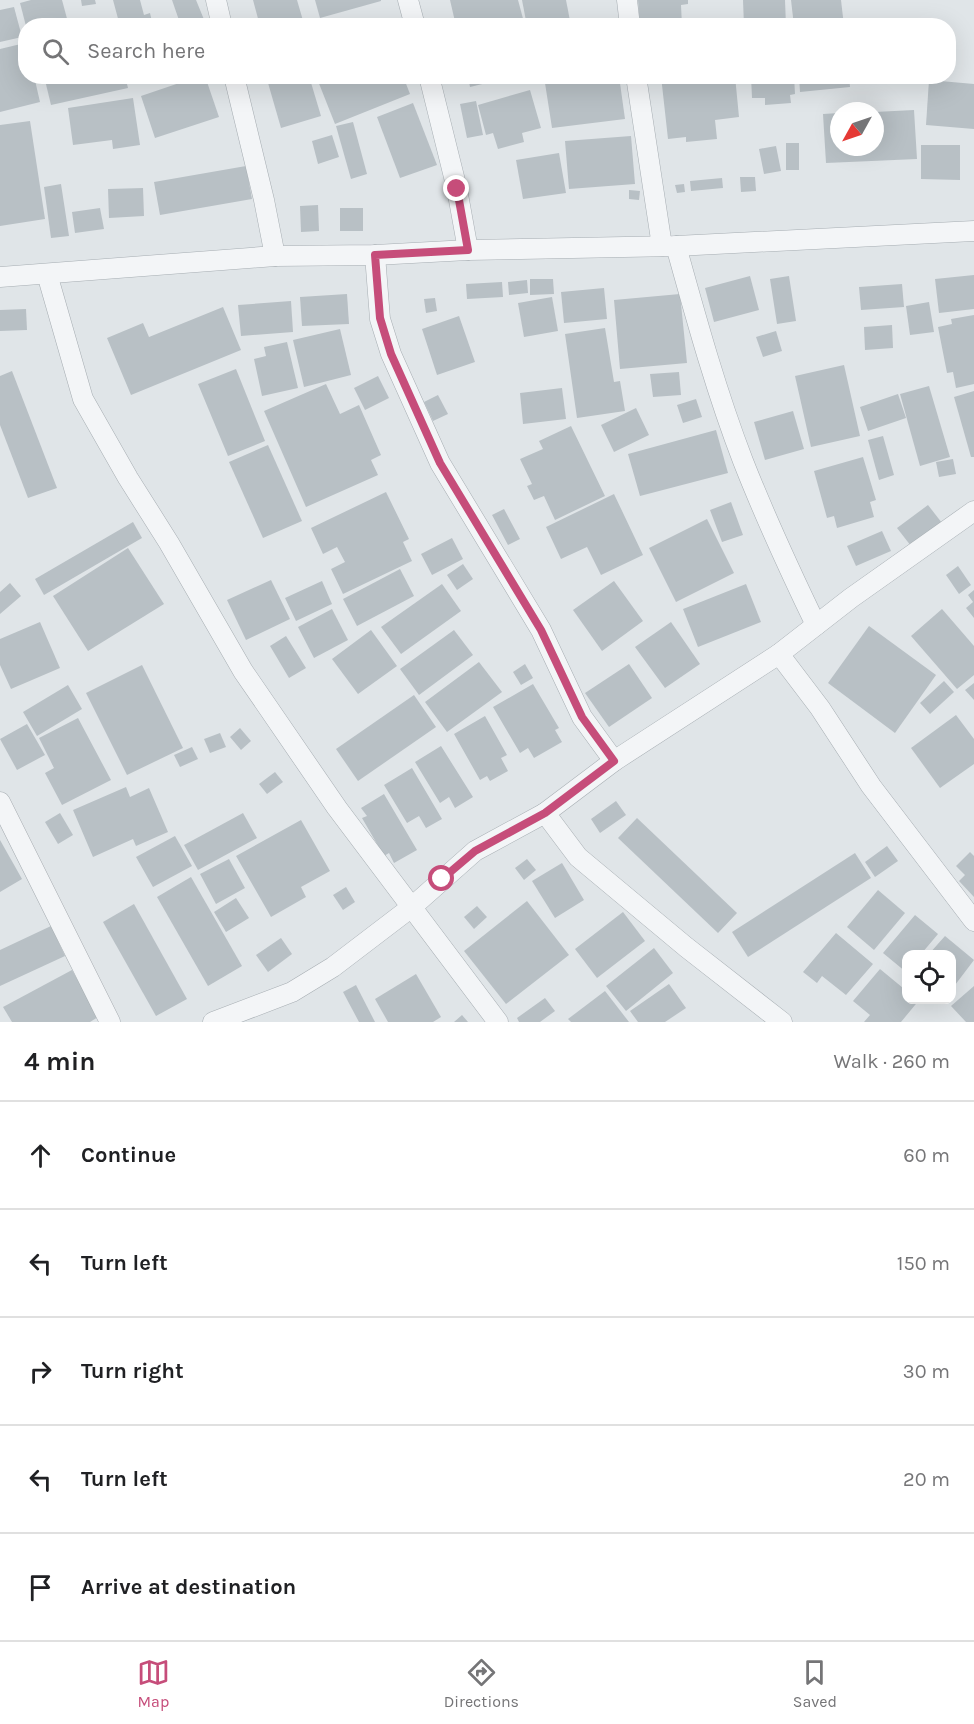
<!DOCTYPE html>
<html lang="en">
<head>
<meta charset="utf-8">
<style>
	:root { --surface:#fff; --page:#f2f2f2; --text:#202124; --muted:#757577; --line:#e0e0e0; --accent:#c64d7a }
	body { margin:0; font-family:Karla,sans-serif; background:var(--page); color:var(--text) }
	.controls { position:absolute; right:18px; bottom:18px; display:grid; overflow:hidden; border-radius:12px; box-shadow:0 6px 24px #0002 }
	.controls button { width:54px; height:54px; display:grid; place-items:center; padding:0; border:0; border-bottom:2px solid var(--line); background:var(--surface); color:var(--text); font:30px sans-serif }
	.compass { position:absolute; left:830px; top:102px; width:54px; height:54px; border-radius:50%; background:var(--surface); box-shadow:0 6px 24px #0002; rotate:230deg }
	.stop { position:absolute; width:18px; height:18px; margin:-14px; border:4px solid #c64d7a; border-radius:50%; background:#fff }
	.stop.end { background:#c64d7a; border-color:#fff; box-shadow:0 2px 6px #0008 }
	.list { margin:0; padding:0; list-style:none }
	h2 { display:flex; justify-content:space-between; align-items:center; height:78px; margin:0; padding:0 24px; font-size:26px }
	h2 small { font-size:20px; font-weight:400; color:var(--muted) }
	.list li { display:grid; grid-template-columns:39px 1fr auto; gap:18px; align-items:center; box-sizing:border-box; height:108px; padding:0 24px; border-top:2px solid var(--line) }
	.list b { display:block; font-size:22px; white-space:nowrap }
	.list em { font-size:20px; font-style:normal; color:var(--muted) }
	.icon { flex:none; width:33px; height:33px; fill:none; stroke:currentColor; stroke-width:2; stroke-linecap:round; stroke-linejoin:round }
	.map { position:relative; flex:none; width:974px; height:1022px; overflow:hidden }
	.search { position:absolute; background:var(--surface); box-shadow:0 6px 24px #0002; left:18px; right:18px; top:18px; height:66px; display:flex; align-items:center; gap:15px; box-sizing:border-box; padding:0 21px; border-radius:24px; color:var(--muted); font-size:22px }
	.sheet { height:618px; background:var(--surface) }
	nav { display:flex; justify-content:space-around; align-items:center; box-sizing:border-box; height:84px; border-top:2px solid var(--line); background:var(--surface); font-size:16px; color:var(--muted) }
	nav a { display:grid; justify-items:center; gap:3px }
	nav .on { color:var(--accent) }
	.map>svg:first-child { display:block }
</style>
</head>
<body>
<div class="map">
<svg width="974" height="1022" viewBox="0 0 974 1022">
	<rect width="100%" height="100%" fill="#e0e5e8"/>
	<!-- building -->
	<g fill="#b8c0c5">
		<polygon points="31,0 62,0 69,26 26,26 20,3"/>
		<polygon points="81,0 95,0 96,4 82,6"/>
		<polygon points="113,0 140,0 144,15 150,13 153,26 120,26"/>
		<polygon points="172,0 196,0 205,22 195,26 181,26"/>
		<polygon points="253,0 297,0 304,24 297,26 260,26"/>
		<polygon points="315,0 381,0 381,1 320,18"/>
		<polygon points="450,0 518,0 525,26 456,26"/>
		<polygon points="522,0 566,0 571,26 527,26"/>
		<polygon points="638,0 688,0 688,4 681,5 682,26 640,26"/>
		<polygon points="743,0 785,0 786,26 744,26"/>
		<polygon points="791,0 841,0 844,26 794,26"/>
		<polygon points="14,7 22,37 0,42 0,10"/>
		<rect x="710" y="23" width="16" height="3"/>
		<polygon points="25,43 26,76 34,76 40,102 0,112 0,49"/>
		<polygon points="44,76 125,76 128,88 51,105"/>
		<polygon points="134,76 160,76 160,77 136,83"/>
		<polygon points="200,76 205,76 219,117 155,138 141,96"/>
		<polygon points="266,76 309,76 321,116 281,128"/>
		<polygon points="329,76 403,76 410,94 335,124 318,81"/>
		<polygon points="468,76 511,76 511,77 470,87"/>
		<polygon points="601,76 619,76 625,119 552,128 545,83"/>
		<polygon points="661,76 735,76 739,117 715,120 717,139 686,142 686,137 668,139"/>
		<polygon points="751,76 794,76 795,94 790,95 791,103 765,105 765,98 752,98"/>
		<polygon points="799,76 849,76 850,87 800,92"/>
		<polygon points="929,80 974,84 974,129 926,125"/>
		<polygon points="530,90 541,128 522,133 524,142 498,149 493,133 486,135 478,105"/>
		<polygon points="133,98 140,145 113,149 112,140 73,145 68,108"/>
		<polygon points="476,101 483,135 467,138 460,104"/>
		<polygon points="413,103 437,165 400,178 377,117"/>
		<polygon points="914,110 917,159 826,163 823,114 839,113 839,147 875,147 875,112"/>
		<polygon points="30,121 45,219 0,226 0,125"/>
		<polygon points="353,122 367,174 351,179 336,126"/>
		<polygon points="332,135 339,157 318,164 312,141"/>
		<polygon points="631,136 635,184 569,189 565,141"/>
		<rect x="786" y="143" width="13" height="27"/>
		<polygon points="921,145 960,145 960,180 921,179"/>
		<polygon points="776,146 781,171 764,174 759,149"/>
		<polygon points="559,153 566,193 523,199 516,160"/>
		<polygon points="246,166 252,199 160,215 154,182"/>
		<polygon points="740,177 755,177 756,191 741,192"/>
		<polygon points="722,178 723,188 691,191 690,181"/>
		<polygon points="61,184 69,236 51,238 44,187"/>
		<polygon points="684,184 685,192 677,193 675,185"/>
		<polygon points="143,188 144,216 109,218 108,189"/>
		<polygon points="629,190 640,191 639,200 629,199"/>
		<polygon points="318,205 319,231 301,232 300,206"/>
		<polygon points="100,208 104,229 75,233 72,212"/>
		<rect x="340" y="208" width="23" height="23"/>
		<polygon points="974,275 974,309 939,313 935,279"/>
		<polygon points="750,276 759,310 714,322 705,288"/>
		<polygon points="789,276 796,321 777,324 770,279"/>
		<polygon points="530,279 553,279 554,294 530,295"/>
		<polygon points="527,280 528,293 509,295 508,282"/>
		<polygon points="502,282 503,297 467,299 466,284"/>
		<polygon points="902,284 904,307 861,310 859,287"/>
		<polygon points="604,288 607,319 564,323 561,292"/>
		<polygon points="347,294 349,324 302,326 300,297"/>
		<polygon points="680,294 687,363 620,369 614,300"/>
		<polygon points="552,297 558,331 524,337 518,303"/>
		<polygon points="435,298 437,311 426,313 424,299"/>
		<polygon points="291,301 293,332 241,336 238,305"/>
		<polygon points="929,302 934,332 910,335 906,306"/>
		<polygon points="223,307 241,350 131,395 107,338 143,323 149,337"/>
		<polygon points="26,309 27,330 0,331 0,310"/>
		<polygon points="974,315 974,384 956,388 953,372 947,373 938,327 952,324 951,319"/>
		<polygon points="459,316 475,362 437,375 422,329"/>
		<polygon points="892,325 893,348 865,350 864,327"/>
		<polygon points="605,328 614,382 620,381 625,411 577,418 565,334"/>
		<polygon points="340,329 351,375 304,387 293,340"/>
		<polygon points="776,331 782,351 763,357 756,337"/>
		<polygon points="287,342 298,388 262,396 254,359 266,356 264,347"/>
		<polygon points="844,365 860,436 811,447 795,376"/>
		<polygon points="236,369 265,441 228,456 198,384"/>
		<polygon points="12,371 57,488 28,498 0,425 0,376"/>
		<polygon points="679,372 681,395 653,397 650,374"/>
		<polygon points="378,376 389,398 365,410 354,388"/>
		<polygon points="326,384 340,414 359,405 381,455 371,460 378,475 306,507 264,411"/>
		<polygon points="929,386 950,457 920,466 900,394"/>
		<polygon points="562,388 566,419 523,424 520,393"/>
		<polygon points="974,391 974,457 971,457 954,397"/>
		<polygon points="898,394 906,418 868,431 860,407"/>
		<polygon points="438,395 448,414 433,421 424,402"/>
		<polygon points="696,399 702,417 683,423 677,405"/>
		<polygon points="636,408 649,435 614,452 601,425"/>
		<polygon points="793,411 804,449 765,460 754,422"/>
		<polygon points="571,426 605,496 555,520 544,496 534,500 527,486 532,484 520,459 543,449 539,441"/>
		<polygon points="716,430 728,473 640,496 628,454"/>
		<polygon points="883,436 894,475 879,480 868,440"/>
		<polygon points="268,445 302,521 263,538 229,462"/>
		<polygon points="863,457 876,500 870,502 874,517 837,528 834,516 827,518 814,471"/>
		<polygon points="953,459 956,474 939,477 936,462"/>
		<polygon points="386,492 409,539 403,542 412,561 343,594 331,569 345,562 337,547 323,554 311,528"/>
		<polygon points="614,494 643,555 601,575 587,547 561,559 546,527"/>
		<polygon points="731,502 743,535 722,542 710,510"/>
		<polygon points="928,505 942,523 911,546 897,528"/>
		<polygon points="504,509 520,539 508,545 492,515"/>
		<polygon points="707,519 734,573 676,602 649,548"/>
		<polygon points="133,522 142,538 44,595 35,579"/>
		<polygon points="882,531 891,551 856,566 847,546"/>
		<polygon points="452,538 463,559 432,575 421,554"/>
		<polygon points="128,548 164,604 88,651 53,596"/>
		<polygon points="463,564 473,579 457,590 447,575"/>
		<polygon points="958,566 971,585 959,594 946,575"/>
		<polygon points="400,569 414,596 357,626 343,599"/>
		<polygon points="271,580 290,619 246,640 227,600"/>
		<polygon points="322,581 332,604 296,621 285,598"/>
		<polygon points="614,581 643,621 602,651 573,610"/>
		<polygon points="10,583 21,596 0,614 0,592"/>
		<polygon points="442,584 461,611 401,654 381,627"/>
		<polygon points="746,584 761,622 698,647 683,609"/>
		<polygon points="974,590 974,618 966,608 973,602 968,595"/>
		<polygon points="332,609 348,640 314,658 298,627"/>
		<polygon points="942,609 974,646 974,675 957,689 911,636"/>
		<polygon points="40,622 60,668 11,689 0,665 0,639"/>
		<polygon points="671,622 700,664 665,688 635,647"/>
		<polygon points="869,626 936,675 895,733 828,683"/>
		<polygon points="371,630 397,666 358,694 332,659"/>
		<polygon points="454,630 473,655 419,695 400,669"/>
		<polygon points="286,636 306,668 289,678 270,646"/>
		<polygon points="479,662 502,692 447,732 425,702"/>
		<polygon points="525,664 533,678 521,685 513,672"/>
		<polygon points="629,664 652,698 609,727 585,693"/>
		<polygon points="142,665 183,748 127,775 86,693"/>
		<polygon points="944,681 954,692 930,714 920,703"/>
		<polygon points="974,683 974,700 965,690"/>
		<polygon points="533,684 559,728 555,730 562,742 534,758 528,748 520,753 493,707"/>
		<polygon points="68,685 82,709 37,736 23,712"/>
		<polygon points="414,695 436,727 358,781 336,749"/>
		<polygon points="956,715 974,739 974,764 940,788 911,748"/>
		<polygon points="485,716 507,755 501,758 508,771 490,781 487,776 480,780 454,734"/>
		<polygon points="78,718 111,780 62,805 45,773 54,768 39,738"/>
		<polygon points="27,724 45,755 17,770 0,739"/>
		<polygon points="240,728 251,741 241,750 230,737"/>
		<polygon points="220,733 226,747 210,753 204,739"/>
		<polygon points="441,746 473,797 455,808 449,797 440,803 415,762"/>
		<polygon points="192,747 198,759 180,767 174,755"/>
		<polygon points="412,768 442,819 426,828 419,816 407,823 384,785"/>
		<polygon points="275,772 283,782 267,794 259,784"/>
		<polygon points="126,787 130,797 149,788 168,832 136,846 133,839 93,857 73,810"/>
		<polygon points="384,794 417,850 394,863 389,853 384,856 362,818 367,816 361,808"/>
		<polygon points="616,801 626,815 600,833 591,819"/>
		<polygon points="60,813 73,835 58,844 45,822"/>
		<polygon points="243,813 257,838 198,870 184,845"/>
		<polygon points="637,818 737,913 718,933 618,838"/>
		<polygon points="301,820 330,871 301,887 306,897 271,917 236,856"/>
		<polygon points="175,836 192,866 153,887 136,857"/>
		<polygon points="0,840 22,879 0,892"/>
		<polygon points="887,846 898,861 875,877 865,862"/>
		<polygon points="970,852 974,856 974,897 959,881 965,875 956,866"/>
		<polygon points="855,853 871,878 748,957 732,932"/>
		<polygon points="229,859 245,888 216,904 200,874"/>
		<polygon points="527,859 536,870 524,880 515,868"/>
		<polygon points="562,863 584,900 555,918 532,881"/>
		<polygon points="191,877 242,966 208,986 157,897"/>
		<polygon points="346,887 355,902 343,910 333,895"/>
		<polygon points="878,890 905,913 874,950 847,927"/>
		<polygon points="236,898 249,918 226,932 214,912"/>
		<polygon points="527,901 569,955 506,1004 464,951"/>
		<polygon points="134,904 187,999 156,1016 103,922"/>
		<polygon points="477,906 487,917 474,929 464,917"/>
		<polygon points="623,912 645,941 597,978 575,949"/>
		<polygon points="915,915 938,934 922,953 923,954 906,954 906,972 883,953"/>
		<polygon points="51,926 65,956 0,986 0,950"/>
		<polygon points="836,933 873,964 846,995 822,976 817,983 803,972"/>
		<polygon points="945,936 974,960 952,989 952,954 929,954"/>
		<polygon points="281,938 292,954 268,972 256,955"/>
		<polygon points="654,948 673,973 626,1011 606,986"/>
		<polygon points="880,969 903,988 904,986 906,988 906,999 920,999 901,1022 864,1022 870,1015 853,1001"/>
		<polygon points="72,970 98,1017 90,1022 12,1022 3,1007"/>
		<polygon points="416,974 441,1017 433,1022 388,1022 375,999"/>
		<polygon points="669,984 686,1008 665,1022 638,1022 630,1011"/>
		<polygon points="356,985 375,1022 359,1022 343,992"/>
		<polygon points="974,986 974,1022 966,1022 951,1006"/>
		<polygon points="605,991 629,1022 571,1022 568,1019"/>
		<polygon points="545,998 555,1011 540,1022 519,1022 517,1018"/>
		<polygon points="462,1015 468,1022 454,1022"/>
	</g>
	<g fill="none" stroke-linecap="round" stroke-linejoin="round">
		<!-- minor casing -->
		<g stroke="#a6adb2" stroke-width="21">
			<g id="minor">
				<polyline points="216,0 222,26"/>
				<polyline points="408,0 415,26"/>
				<polyline points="627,0 630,26"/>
				<polyline points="234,76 264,200 275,256"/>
				<polyline points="429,76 457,189 468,250"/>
				<polyline points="636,76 662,246"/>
				<path d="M 676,246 C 696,318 716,391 743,461 C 765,517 790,571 816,625"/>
				<polyline points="375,255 380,319 391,354 440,463 541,630 582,717 614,761"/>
				<polyline points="47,274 83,399 128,478 169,543 243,671 337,808 498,1022"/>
				<polyline points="0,277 275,256 375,255 468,250 676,246 974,231"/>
				<polyline points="779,654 820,708 871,786 974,921"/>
				<polyline points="0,802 110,1022"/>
				<polyline points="545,813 578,857 686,947 782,1022"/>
				<polyline points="213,1022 292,992 333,967 413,906 475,851 545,813 614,761 779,654 851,598 974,511"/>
			</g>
		</g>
		<!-- minor -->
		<use href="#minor" stroke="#f3f5f7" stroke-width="20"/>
	</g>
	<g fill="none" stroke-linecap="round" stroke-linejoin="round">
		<!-- route -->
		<polyline stroke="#c64d7a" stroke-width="8" points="442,879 475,851 545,813 614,761 582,717 541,630 440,463 391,354 380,318 375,255 468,250 457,189"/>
	</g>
</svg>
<div class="controls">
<button><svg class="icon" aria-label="locate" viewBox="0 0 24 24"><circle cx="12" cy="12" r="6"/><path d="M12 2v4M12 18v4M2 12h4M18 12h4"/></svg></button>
</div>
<svg class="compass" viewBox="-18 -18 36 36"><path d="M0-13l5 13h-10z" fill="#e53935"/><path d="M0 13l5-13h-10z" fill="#757577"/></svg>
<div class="stop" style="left:442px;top:879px"></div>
<div class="stop end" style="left:457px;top:189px"></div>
<div class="search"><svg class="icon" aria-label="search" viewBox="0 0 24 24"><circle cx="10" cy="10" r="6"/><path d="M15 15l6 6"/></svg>Search here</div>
</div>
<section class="sheet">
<h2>4 min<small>Walk · 260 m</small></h2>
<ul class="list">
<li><svg class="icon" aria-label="ahead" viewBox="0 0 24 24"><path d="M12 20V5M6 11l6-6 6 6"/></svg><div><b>Continue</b></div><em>60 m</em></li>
<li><svg class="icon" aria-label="left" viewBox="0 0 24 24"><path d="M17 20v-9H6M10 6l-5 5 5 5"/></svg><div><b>Turn left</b></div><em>150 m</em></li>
<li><svg class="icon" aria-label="right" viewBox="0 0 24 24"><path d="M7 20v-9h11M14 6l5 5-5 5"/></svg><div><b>Turn right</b></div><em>30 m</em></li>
<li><svg class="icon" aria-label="left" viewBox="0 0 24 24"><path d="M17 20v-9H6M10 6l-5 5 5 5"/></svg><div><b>Turn left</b></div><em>20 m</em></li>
<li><svg class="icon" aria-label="arrive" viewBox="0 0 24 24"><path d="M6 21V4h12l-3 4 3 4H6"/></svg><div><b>Arrive at destination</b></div></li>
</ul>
</section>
<nav>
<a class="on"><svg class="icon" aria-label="map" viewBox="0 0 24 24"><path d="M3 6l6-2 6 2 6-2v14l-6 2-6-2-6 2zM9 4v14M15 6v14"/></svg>Map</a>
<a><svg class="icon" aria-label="directions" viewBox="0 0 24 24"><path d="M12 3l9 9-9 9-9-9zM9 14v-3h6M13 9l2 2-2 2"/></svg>Directions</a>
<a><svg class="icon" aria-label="saved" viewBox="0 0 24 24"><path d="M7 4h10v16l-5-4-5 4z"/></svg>Saved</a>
</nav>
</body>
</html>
